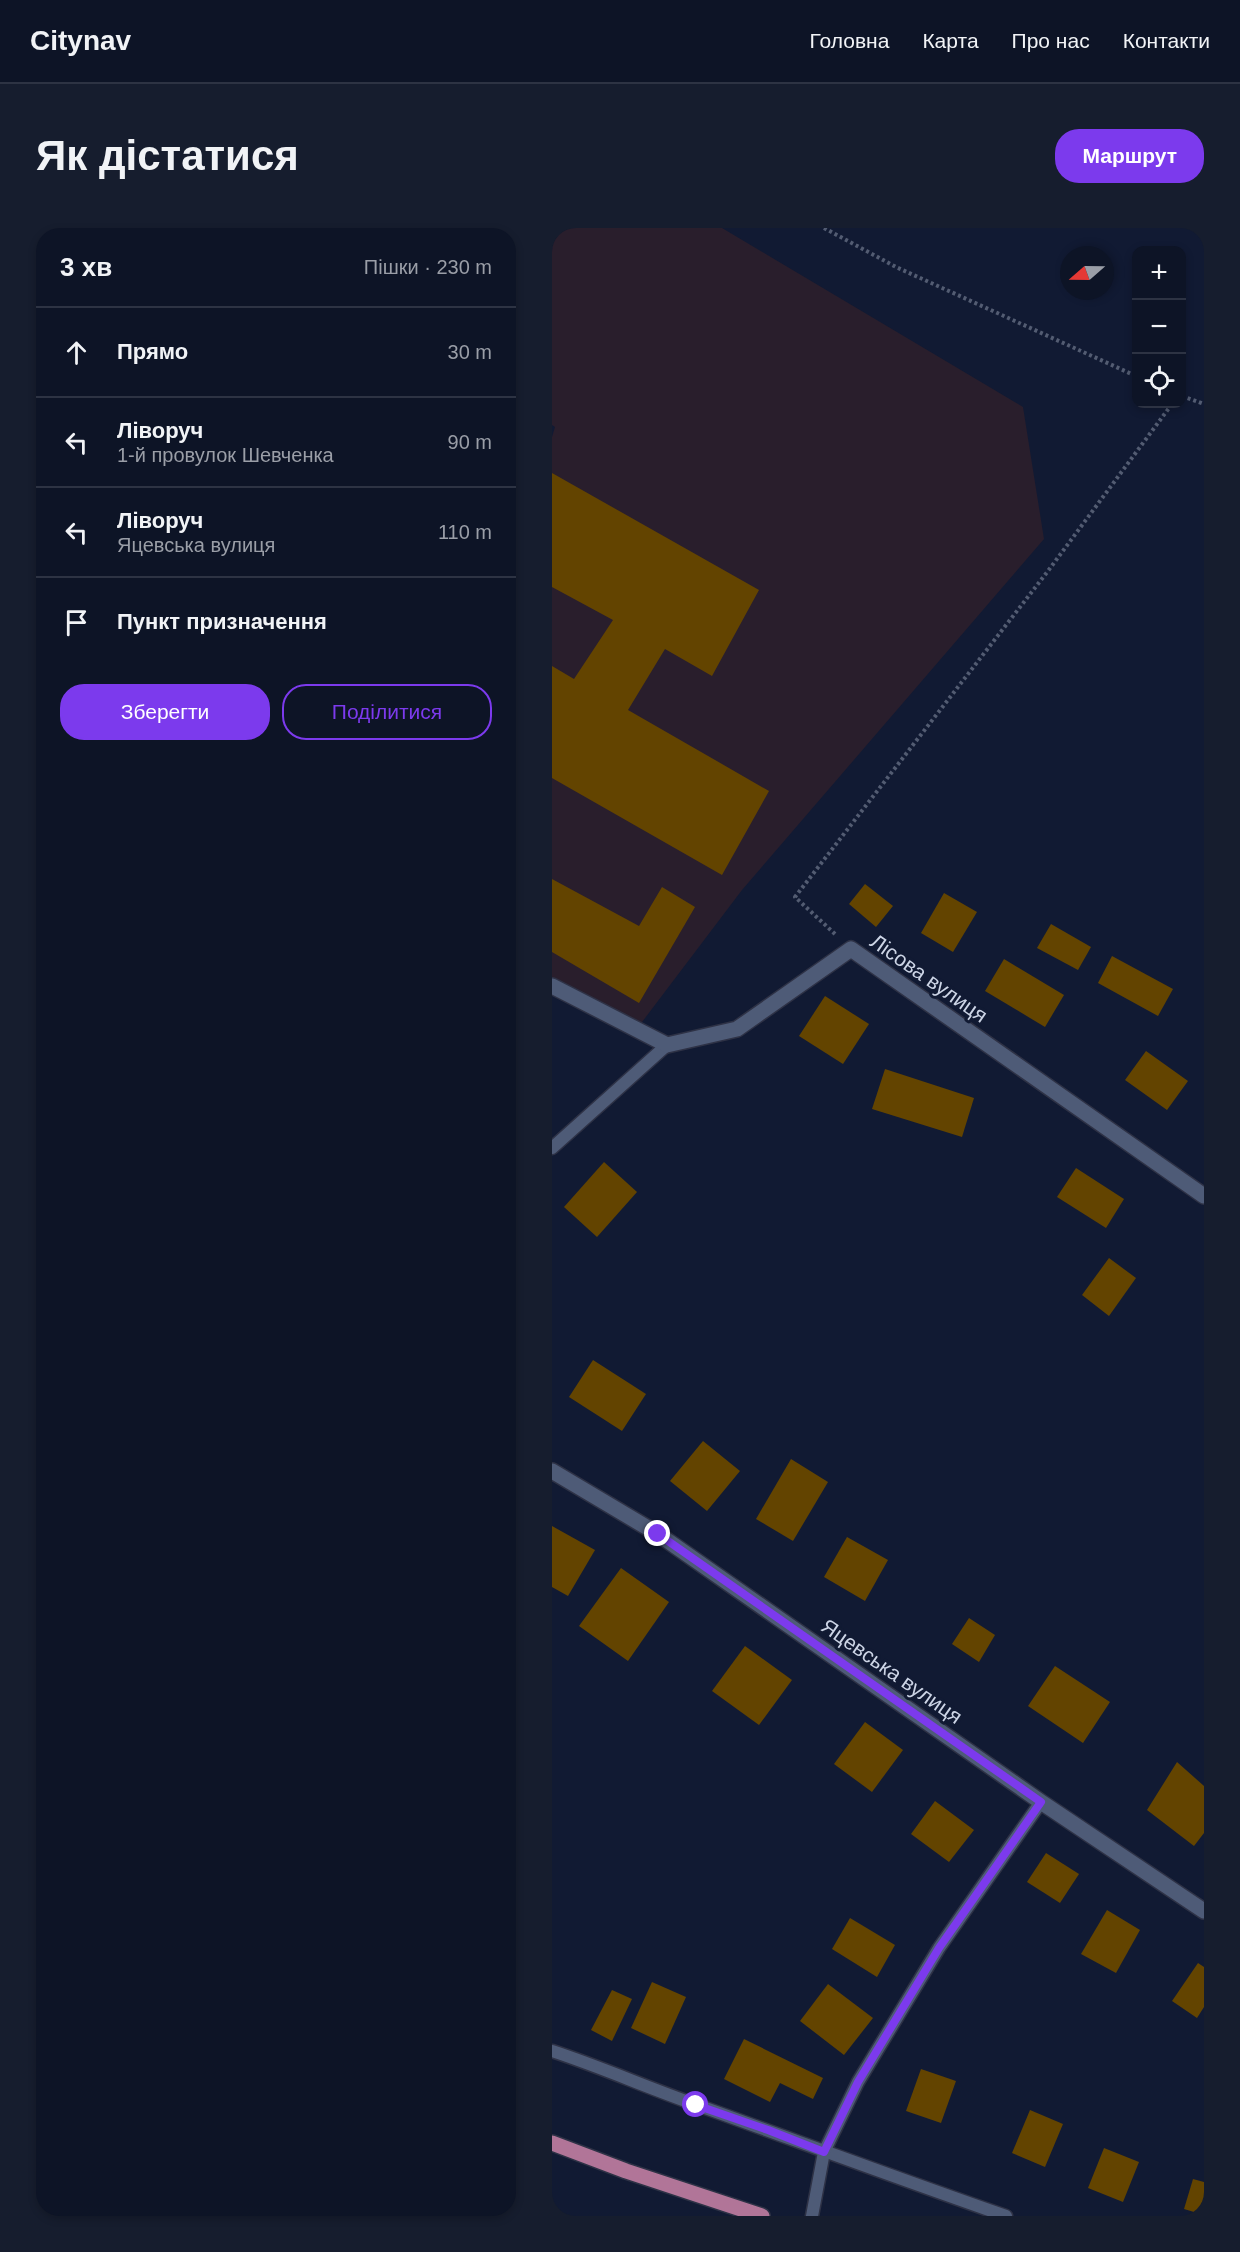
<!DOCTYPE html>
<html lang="uk">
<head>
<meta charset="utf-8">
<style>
	:root { --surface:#0d1426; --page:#161d2e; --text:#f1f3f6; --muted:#9a9ea7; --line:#2d3343; --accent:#7c3aed }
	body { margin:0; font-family:Arial,sans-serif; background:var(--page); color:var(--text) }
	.controls { position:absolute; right:18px; top:18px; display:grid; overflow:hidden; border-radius:12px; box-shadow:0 3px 9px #0003 }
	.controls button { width:54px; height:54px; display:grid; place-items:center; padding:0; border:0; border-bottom:2px solid var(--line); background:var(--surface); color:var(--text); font:30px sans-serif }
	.compass { position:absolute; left:508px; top:18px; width:54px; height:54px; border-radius:50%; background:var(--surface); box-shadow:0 3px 9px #0003; rotate:250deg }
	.stop { position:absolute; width:18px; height:18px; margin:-14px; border:4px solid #7c3aed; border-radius:50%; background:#fff }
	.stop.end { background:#7c3aed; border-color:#fff; box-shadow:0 2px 6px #0008 }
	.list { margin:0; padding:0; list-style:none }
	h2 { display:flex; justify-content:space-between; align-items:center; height:78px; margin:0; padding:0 24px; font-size:26px }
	h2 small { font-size:20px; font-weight:400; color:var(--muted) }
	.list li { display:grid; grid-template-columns:39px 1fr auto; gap:18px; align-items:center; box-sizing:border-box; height:90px; padding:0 24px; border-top:2px solid var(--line) }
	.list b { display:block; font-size:22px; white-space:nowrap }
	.list p { margin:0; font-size:20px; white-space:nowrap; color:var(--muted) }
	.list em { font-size:20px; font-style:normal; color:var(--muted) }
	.actions { display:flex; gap:12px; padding:18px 24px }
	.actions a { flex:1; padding:14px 0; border:2px solid var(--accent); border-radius:24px; text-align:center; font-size:21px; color:var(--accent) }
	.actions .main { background:var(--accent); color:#fff }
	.icon { flex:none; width:33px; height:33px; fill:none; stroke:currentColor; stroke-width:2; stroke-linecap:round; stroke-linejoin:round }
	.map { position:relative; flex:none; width:652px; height:1988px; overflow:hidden; border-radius:24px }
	header { display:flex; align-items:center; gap:36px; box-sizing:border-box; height:84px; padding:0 30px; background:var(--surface); border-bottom:2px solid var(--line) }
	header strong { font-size:28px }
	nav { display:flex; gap:33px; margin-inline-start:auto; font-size:21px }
	.intro { display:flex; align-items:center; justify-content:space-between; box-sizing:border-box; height:144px; padding:0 36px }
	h1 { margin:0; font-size:42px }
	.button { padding:15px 27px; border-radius:24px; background:var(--accent); color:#fff; font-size:21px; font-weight:700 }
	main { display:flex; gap:36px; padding:0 36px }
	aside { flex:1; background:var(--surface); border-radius:24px; box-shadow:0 3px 9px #0003 }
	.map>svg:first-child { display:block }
</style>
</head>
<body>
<header>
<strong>Citynav</strong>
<nav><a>Головна</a><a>Карта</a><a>Про нас</a><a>Контакти</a></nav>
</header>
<div class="intro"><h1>Як дістатися</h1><a class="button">Маршрут</a></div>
<main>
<aside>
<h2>3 хв<small>Пішки · 230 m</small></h2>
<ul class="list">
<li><svg class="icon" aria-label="ahead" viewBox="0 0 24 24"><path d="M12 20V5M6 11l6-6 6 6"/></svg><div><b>Прямо</b></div><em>30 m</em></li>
<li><svg class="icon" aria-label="left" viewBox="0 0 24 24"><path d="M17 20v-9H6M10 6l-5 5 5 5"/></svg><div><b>Ліворуч</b><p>1-й провулок Шевченка</p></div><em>90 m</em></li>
<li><svg class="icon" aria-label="left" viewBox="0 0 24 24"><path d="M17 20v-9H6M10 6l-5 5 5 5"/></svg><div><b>Ліворуч</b><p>Яцевська вулиця</p></div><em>110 m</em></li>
<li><svg class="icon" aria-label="arrive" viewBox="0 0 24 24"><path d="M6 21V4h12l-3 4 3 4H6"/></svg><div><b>Пункт призначення</b></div></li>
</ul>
<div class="actions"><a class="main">Зберегти</a><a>Поділитися</a></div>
</aside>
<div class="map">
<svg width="652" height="1988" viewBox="0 0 652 1988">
	<rect width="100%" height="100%" fill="#111a33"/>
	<!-- industrial -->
	<polygon fill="#291e2c" points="0,0 170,0 471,179 492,311 190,662 84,802 0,750 0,209 3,199 0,197"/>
	<!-- building -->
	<g fill="#634400">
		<polygon points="0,245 207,362 160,448 113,421 76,482 217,563 170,647 0,550 0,438 22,451 61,392 0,359"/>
		<polygon points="0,651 87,698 110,659 143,679 87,775 0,724"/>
		<polygon points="313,656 341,678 324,699 297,676"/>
		<polygon points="392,665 425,684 401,724 369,705"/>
		<polygon points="499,696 539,719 526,742 485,720"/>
		<polygon points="560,728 621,761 606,788 546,755"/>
		<polygon points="452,731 512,767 493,799 433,763"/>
		<polygon points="273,768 317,796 291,836 247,808"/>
		<polygon points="594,823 636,853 615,882 573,852"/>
		<polygon points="333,841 422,870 410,909 320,881"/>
		<polygon points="52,934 85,964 45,1009 12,979"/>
		<polygon points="524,940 572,971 554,1000 505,969"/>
		<polygon points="557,1030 584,1050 557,1088 530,1067"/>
		<polygon points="41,1132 94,1166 70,1203 17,1169"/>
		<polygon points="151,1213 188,1243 155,1283 118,1253"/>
		<polygon points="239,1231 276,1254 241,1313 204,1291"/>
		<polygon points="0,1298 43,1322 16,1368 0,1359"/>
		<polygon points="295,1309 336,1332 313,1373 272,1349"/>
		<polygon points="69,1340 117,1374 76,1433 27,1398"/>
		<polygon points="417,1390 443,1407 427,1434 400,1416"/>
		<polygon points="193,1418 240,1452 207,1497 160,1463"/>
		<polygon points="503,1438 558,1474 531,1515 476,1478"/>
		<polygon points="313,1494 351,1522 320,1564 282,1536"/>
		<polygon points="625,1534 652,1558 652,1605 642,1618 595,1582"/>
		<polygon points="383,1573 422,1602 397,1634 359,1606"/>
		<polygon points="494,1625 527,1646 508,1675 475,1654"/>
		<polygon points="555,1682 588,1702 564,1745 529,1726"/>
		<polygon points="298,1690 343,1717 325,1749 280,1721"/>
		<polygon points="646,1735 652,1739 652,1779 645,1790 620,1773"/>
		<polygon points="100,1754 134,1769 113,1816 79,1800"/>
		<polygon points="276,1756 321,1790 292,1827 248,1793"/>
		<polygon points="60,1762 80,1771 60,1813 39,1802"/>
		<polygon points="192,1811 271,1850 261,1871 228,1855 218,1874 172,1851"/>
		<polygon points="369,1841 404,1853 389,1895 354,1883"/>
		<polygon points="478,1882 511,1896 493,1939 460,1925"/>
		<polygon points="552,1920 587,1934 571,1974 536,1960"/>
		<polygon points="641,1951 652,1954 652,1987 632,1981"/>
	</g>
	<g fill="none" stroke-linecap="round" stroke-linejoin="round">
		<!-- lane casing -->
		<g stroke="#2e3246" stroke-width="15">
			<g id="lane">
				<polyline points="0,920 115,817"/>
				<path d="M 0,1823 C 49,1839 96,1860 145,1877 C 248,1914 350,1952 454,1988"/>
				<polyline points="260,1988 272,1924 306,1854 387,1720 489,1574"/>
			</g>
		</g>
		<!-- street casing -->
		<g stroke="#2e3246" stroke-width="18">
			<g id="street">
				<polyline points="0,758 115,817 185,801 299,721 652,968"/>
				<polyline points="0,1243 106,1306 489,1574 652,1683"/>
			</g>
		</g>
		<!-- primary casing -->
		<g stroke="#2e3246" stroke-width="18">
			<polyline id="primary" points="0,1915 74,1943 210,1988"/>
		</g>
		<!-- path -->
		<g stroke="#535c72" stroke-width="4" stroke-dasharray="3 3" stroke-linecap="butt">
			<polyline points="272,0 344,39 584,148"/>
			<polyline points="630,168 652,176"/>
			<polyline points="283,706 243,669 496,343 620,176"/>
		</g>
		<!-- lane -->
		<use href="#lane" stroke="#4e5b77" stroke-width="12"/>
		<!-- street -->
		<use href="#street" stroke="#4e5b77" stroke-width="15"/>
		<!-- primary -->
		<use href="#primary" stroke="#b17598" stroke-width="15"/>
	</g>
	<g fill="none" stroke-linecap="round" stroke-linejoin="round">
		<!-- route -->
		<polyline stroke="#7c3aed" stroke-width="8" points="106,1306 489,1574 387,1720 306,1854 272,1924 216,1902 144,1877"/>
	</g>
	<g text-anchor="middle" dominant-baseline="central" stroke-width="6" stroke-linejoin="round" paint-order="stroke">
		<!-- street labels -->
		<g font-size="21" fill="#cdd5e6" stroke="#111a33">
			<text transform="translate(377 750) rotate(35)">Лісова вулиця</text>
			<text transform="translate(340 1443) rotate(35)">Яцевська вулиця</text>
		</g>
	</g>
</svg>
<div class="controls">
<button>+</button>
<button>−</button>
<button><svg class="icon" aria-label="locate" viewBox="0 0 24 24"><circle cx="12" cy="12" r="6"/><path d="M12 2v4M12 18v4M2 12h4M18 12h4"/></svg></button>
</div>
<svg class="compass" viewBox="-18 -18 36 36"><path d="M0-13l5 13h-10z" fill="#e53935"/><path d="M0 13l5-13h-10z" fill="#9a9ea7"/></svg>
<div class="stop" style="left:144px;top:1877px"></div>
<div class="stop end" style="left:106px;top:1306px"></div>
</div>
</main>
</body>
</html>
